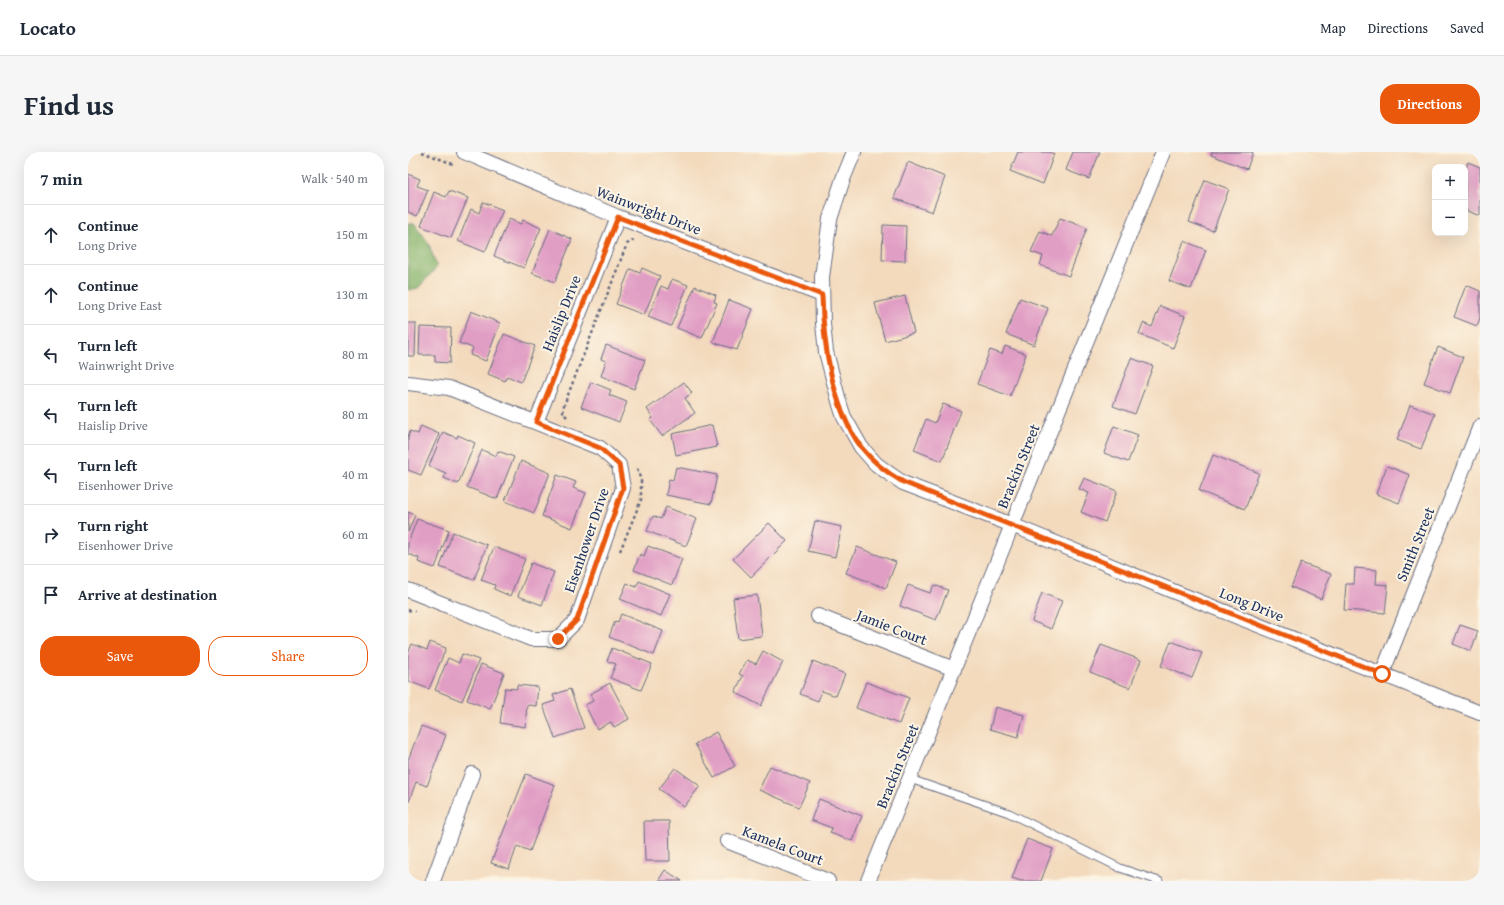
<!DOCTYPE html>
<html lang="en">
<head>
<meta charset="utf-8">
<style>
	:root { --surface:#fff; --page:#f6f6f7; --text:#1f2937; --muted:#747a83; --line:#e0e1e3; --accent:#ea580c }
	body { margin:0; font-family:"Gentium Book Plus",serif; background:var(--page); color:var(--text) }
	.controls { position:absolute; right:12px; top:12px; display:grid; overflow:hidden; border-radius:8px; box-shadow:0 4px 16px #0002 }
	.controls button { width:36px; height:36px; display:grid; place-items:center; padding:0; border:0; border-bottom:1px solid var(--line); background:var(--surface); color:var(--text); font:20px sans-serif }
	.stop { position:absolute; width:12px; height:12px; margin:-9px; border:3px solid #ea580c; border-radius:50%; background:#fff }
	.stop.end { background:#ea580c; border-color:#fff; box-shadow:0 1px 4px #0008 }
	.list { margin:0; padding:0; list-style:none }
	h2 { display:flex; justify-content:space-between; align-items:center; height:52px; margin:0; padding:0 16px; font-size:17px }
	h2 small { font-size:13px; font-weight:400; color:var(--muted) }
	.list li { display:grid; grid-template-columns:26px 1fr auto; gap:12px; align-items:center; box-sizing:border-box; height:60px; padding:0 16px; border-top:1px solid var(--line) }
	.list b { display:block; font-size:15px; white-space:nowrap }
	.list p { margin:0; font-size:13px; white-space:nowrap; color:var(--muted) }
	.list em { font-size:13px; font-style:normal; color:var(--muted) }
	.actions { display:flex; gap:8px; padding:12px 16px }
	.actions a { flex:1; padding:9px 0; border:1px solid var(--accent); border-radius:16px; text-align:center; font-size:14px; color:var(--accent) }
	.actions .main { background:var(--accent); color:#fff }
	.icon { flex:none; width:22px; height:22px; fill:none; stroke:currentColor; stroke-width:2; stroke-linecap:round; stroke-linejoin:round }
	.map { position:relative; flex:none; width:1072px; height:729px; overflow:hidden; border-radius:16px }
	header { display:flex; align-items:center; gap:24px; box-sizing:border-box; height:56px; padding:0 20px; background:var(--surface); border-bottom:1px solid var(--line) }
	header strong { font-size:19px }
	nav { display:flex; gap:22px; margin-inline-start:auto; font-size:14px }
	.intro { display:flex; align-items:center; justify-content:space-between; box-sizing:border-box; height:96px; padding:0 24px }
	h1 { margin:0; font-size:28px }
	.button { padding:10px 18px; border-radius:16px; background:var(--accent); color:#fff; font-size:14px; font-weight:700 }
	main { display:flex; gap:24px; padding:0 24px }
	aside { flex:1; background:var(--surface); border-radius:16px; box-shadow:0 4px 16px #0002 }
	.map>svg:first-child { display:block }
</style>
</head>
<body>
<header>
<strong>Locato</strong>
<nav><a>Map</a><a>Directions</a><a>Saved</a></nav>
</header>
<div class="intro"><h1>Find us</h1><a class="button">Directions</a></div>
<main>
<aside>
<h2>7 min<small>Walk · 540 m</small></h2>
<ul class="list">
<li><svg class="icon" aria-label="ahead" viewBox="0 0 24 24"><path d="M12 20V5M6 11l6-6 6 6"/></svg><div><b>Continue</b><p>Long Drive</p></div><em>150 m</em></li>
<li><svg class="icon" aria-label="ahead" viewBox="0 0 24 24"><path d="M12 20V5M6 11l6-6 6 6"/></svg><div><b>Continue</b><p>Long Drive East</p></div><em>130 m</em></li>
<li><svg class="icon" aria-label="left" viewBox="0 0 24 24"><path d="M17 20v-9H6M10 6l-5 5 5 5"/></svg><div><b>Turn left</b><p>Wainwright Drive</p></div><em>80 m</em></li>
<li><svg class="icon" aria-label="left" viewBox="0 0 24 24"><path d="M17 20v-9H6M10 6l-5 5 5 5"/></svg><div><b>Turn left</b><p>Haislip Drive</p></div><em>80 m</em></li>
<li><svg class="icon" aria-label="left" viewBox="0 0 24 24"><path d="M17 20v-9H6M10 6l-5 5 5 5"/></svg><div><b>Turn left</b><p>Eisenhower Drive</p></div><em>40 m</em></li>
<li><svg class="icon" aria-label="right" viewBox="0 0 24 24"><path d="M7 20v-9h11M14 6l5 5-5 5"/></svg><div><b>Turn right</b><p>Eisenhower Drive</p></div><em>60 m</em></li>
<li><svg class="icon" aria-label="arrive" viewBox="0 0 24 24"><path d="M6 21V4h12l-3 4 3 4H6"/></svg><div><b>Arrive at destination</b></div></li>
</ul>
<div class="actions"><a class="main">Save</a><a>Share</a></div>
</aside>
<div class="map">
<svg width="1072" height="729" viewBox="0 0 1072 729">
	<rect width="100%" height="100%" fill="#fcf5e5"/>
	<filter id="ink" filterUnits="userSpaceOnUse"><feTurbulence type="fractalNoise" baseFrequency=".025" numOctaves="2"/><feDisplacementMap in="SourceGraphic" scale="8" xChannelSelector="R" yChannelSelector="G"/><feConvolveMatrix kernelMatrix="1 2 1 2 8 2 1 2 1" color-interpolation-filters="sRGB"/></filter>
	<filter id="wash" filterUnits="userSpaceOnUse"><feTurbulence type="fractalNoise" baseFrequency=".012" numOctaves="4" result="noise"/><feDisplacementMap in="SourceGraphic" scale="16" xChannelSelector="R" yChannelSelector="G"/><feGaussianBlur stdDeviation="0.9" result="paint"/><feColorMatrix in="noise" values="0 0 0 0 0 0 0 0 0 0 0 0 0 0 0 0 0 1.4 0 .05"/><feComposite in="paint" operator="in"/></filter>
	<g filter="url(#wash)">
		<rect width="100%" height="100%" fill="#f3dabd"/>
		<!-- forest -->
		<polygon fill="#86b36c" stroke="#507165" points="0,71 6,71 20,90 29,115 10,136 0,138"/>
		<g id="blocks">
			<!-- building -->
			<g fill="#e19ec5">
				<polygon points="610,0 641,0 646,2 635,32 602,19"/>
				<polygon points="665,0 692,0 681,27 658,18"/>
				<polygon points="804,0 845,0 839,17 803,3"/>
				<polygon points="500,10 537,25 524,60 486,46"/>
				<polygon points="1060,10 1072,15 1072,64 1057,58 1057,19"/>
				<polygon points="0,22 12,27 9,34 20,38 9,64 0,60"/>
				<polygon points="797,28 821,37 805,79 781,70"/>
				<polygon points="41,39 60,46 43,86 13,74 26,40 38,45"/>
				<polygon points="75,50 95,58 77,100 50,89 63,57 71,61"/>
				<polygon points="652,66 679,76 661,124 632,113 635,104 623,100 632,79 644,84"/>
				<polygon points="101,67 113,72 115,68 133,76 116,116 86,104"/>
				<polygon points="475,73 498,74 497,109 474,108"/>
				<polygon points="142,77 164,87 147,130 124,121"/>
				<polygon points="776,89 798,98 783,137 761,129"/>
				<polygon points="234,116 252,124 236,163 208,152 222,117 232,121"/>
				<polygon points="264,127 280,133 263,174 240,165 253,134 260,137"/>
				<polygon points="1058,133 1072,139 1072,166 1069,174 1046,165"/>
				<polygon points="287,134 308,143 306,150 309,151 294,186 269,176"/>
				<polygon points="497,144 506,181 477,189 467,151"/>
				<polygon points="612,146 640,156 626,193 598,182"/>
				<polygon points="321,148 345,157 329,198 305,190"/>
				<polygon points="752,154 777,164 765,196 731,182 735,171 744,175"/>
				<polygon points="63,159 92,171 78,209 62,203 65,196 51,191"/>
				<polygon points="0,171 8,171 7,204 0,204"/>
				<polygon points="12,175 43,176 42,211 27,210 27,203 11,203"/>
				<polygon points="96,182 127,194 113,230 99,224 97,229 80,222"/>
				<polygon points="198,193 237,208 226,237 193,224 198,209 193,207"/>
				<polygon points="597,194 618,202 602,244 569,232 582,198 594,202"/>
				<polygon points="1030,195 1055,205 1042,241 1016,231"/>
				<polygon points="723,206 745,214 727,262 705,254"/>
				<polygon points="183,230 203,238 201,243 219,250 211,270 173,255"/>
				<polygon points="276,230 284,241 277,246 287,261 254,284 242,268 245,266 239,257"/>
				<polygon points="535,252 553,259 534,309 506,298 518,267 527,271"/>
				<polygon points="1002,253 1027,262 1013,297 989,288"/>
				<polygon points="304,273 309,295 268,303 264,282"/>
				<polygon points="13,274 31,282 13,323 0,318 0,285 2,279 10,282"/>
				<polygon points="706,274 730,283 720,310 696,301"/>
				<polygon points="35,280 49,286 50,283 67,291 50,332 36,326 38,321 21,314"/>
				<polygon points="74,298 88,304 90,299 106,305 89,347 59,335"/>
				<polygon points="805,303 851,321 837,357 791,339"/>
				<polygon points="113,309 142,321 126,361 97,349"/>
				<polygon points="979,314 1002,323 991,351 968,342"/>
				<polygon points="268,315 309,323 303,352 258,343 261,327 265,328"/>
				<polygon points="149,323 168,330 165,336 178,341 164,376 134,364"/>
				<polygon points="676,326 709,339 697,370 673,360 681,341 671,337"/>
				<polygon points="258,355 289,367 278,394 239,379 245,364 253,367"/>
				<polygon points="0,360 7,363 0,380"/>
				<polygon points="9,367 41,378 27,416 10,410 11,406 0,402 0,391"/>
				<polygon points="407,369 434,375 427,405 400,399"/>
				<polygon points="361,371 379,389 343,425 325,407"/>
				<polygon points="45,380 79,393 66,428 32,415"/>
				<polygon points="240,394 274,407 264,433 226,418 232,402 236,404"/>
				<polygon points="86,395 117,407 102,444 86,437 87,433 73,428"/>
				<polygon points="449,395 488,410 478,436 438,421"/>
				<polygon points="123,411 146,420 134,453 110,444"/>
				<polygon points="893,411 923,422 913,447 883,435"/>
				<polygon points="947,416 969,418 968,432 980,433 977,461 936,458 938,432 946,432"/>
				<polygon points="231,429 262,442 253,464 212,447 219,431 228,435"/>
				<polygon points="500,433 522,441 526,433 540,438 528,468 492,454"/>
				<polygon points="634,441 654,449 643,477 624,469"/>
				<polygon points="349,443 354,484 330,487 325,446"/>
				<polygon points="213,462 255,479 246,503 201,485 207,469 210,470"/>
				<polygon points="1052,473 1070,479 1063,499 1045,492"/>
				<polygon points="763,489 794,501 784,526 753,514"/>
				<polygon points="22,490 38,496 21,537 0,529 0,502 4,492 19,498"/>
				<polygon points="693,493 733,508 722,536 682,520"/>
				<polygon points="204,496 244,512 233,538 202,526 208,512 199,509"/>
				<polygon points="355,499 375,510 353,554 327,540 335,524 331,522 339,508 348,512"/>
				<polygon points="54,502 71,508 54,549 27,538 40,506 51,511"/>
				<polygon points="405,509 437,522 428,544 414,539 410,549 392,542"/>
				<polygon points="73,512 96,521 82,557 59,548"/>
				<polygon points="458,530 501,546 491,572 448,556"/>
				<polygon points="202,531 221,567 206,575 203,570 189,577 177,553 185,549 182,542"/>
				<polygon points="109,533 130,535 128,554 119,553 117,575 92,571 97,536 109,537"/>
				<polygon points="162,537 176,576 147,586 135,553 147,549 145,543"/>
				<polygon points="587,555 616,563 610,585 582,577"/>
				<polygon points="13,574 38,583 19,634 8,630 0,652 0,608"/>
				<polygon points="308,580 327,614 306,626 287,592"/>
				<polygon points="362,614 402,631 391,655 351,638"/>
				<polygon points="267,616 292,634 276,655 251,637"/>
				<polygon points="118,622 147,633 122,699 109,694 101,717 83,711"/>
				<polygon points="411,647 454,664 444,689 422,681 424,676 403,668"/>
				<polygon points="236,669 261,669 262,709 237,709"/>
				<polygon points="619,687 645,697 633,729 613,729 604,726"/>
				<polygon points="257,718 274,729 250,729"/>
			</g>
		</g>
	</g>
	<g filter="url(#ink)">
		<use href="#blocks" fill-opacity="0" stroke="#676b7f" stroke-width="1"/>
		<g fill="none" stroke-linecap="round" stroke-linejoin="round">
			<!-- service casing -->
			<g stroke="#676b7f" stroke-width="9">
				<polyline id="service" points="502,627 601,661 712,716 751,729"/>
			</g>
			<!-- minor casing -->
			<g stroke="#676b7f" stroke-width="16">
				<g id="minor">
					<polyline points="56,0 210,65 414,143"/>
					<polyline points="446,0 435,27 422,67 414,125 415,172 418,200 432,253 436,265 453,295 468,312 479,320 495,331 516,339 599,371 767,440 1072,561"/>
					<polyline points="0,231 41,236 192,296 211,313 215,336 169,468 150,487 123,487 0,438"/>
					<polyline points="128,270 210,65"/>
					<polyline points="410,464 546,517"/>
					<polyline points="974,522 1072,274"/>
					<polyline points="319,689 420,729"/>
					<polyline points="25,729 64,622"/>
					<polyline points="460,729 755,0"/>
				</g>
			</g>
			<!-- path -->
			<g stroke="#676b7f" stroke-width="2.5" stroke-dasharray="3 3" stroke-linecap="butt">
				<polyline points="14,0 45,12"/>
				<polyline points="159,265 155,261 156,253 219,92 226,88"/>
				<polyline points="212,399 233,348 233,329 229,316"/>
				<polyline points="0,458 7,459"/>
			</g>
			<!-- service -->
			<use href="#service" stroke="#fff" stroke-width="7"/>
			<!-- minor -->
			<use href="#minor" stroke="#fff" stroke-width="14"/>
		</g>
	</g>
	<g fill="none" stroke-linecap="round" stroke-linejoin="round" filter="url(#ink)">
		<!-- route -->
		<path stroke="#ea580c" stroke-width="5" d="M 150,487 L 169,468 L 215,336 L 211,313 L 192,296 L 128,270 L 210,65 L 414,143 C 415,191 424,255 453,295 C 465,310 479,321 495,330 L 974,522"/>
	</g>
	<g text-anchor="middle" dominant-baseline="central" stroke-width="4" stroke-linejoin="round" paint-order="stroke">
		<!-- street labels -->
		<g font-size="15" fill="#1b2f5e" stroke="#fcf5e5">
			<text transform="translate(241 58) rotate(21)">Wainwright Drive</text>
			<text transform="translate(153 161) rotate(-68)">Haislip Drive</text>
			<text transform="translate(610 314) rotate(-68)">Brackin Street</text>
			<text transform="translate(178 388) rotate(-71)">Eisenhower Drive</text>
			<text transform="translate(1007 392) rotate(-68)">Smith Street</text>
			<text transform="translate(844 452) rotate(22)">Long Drive</text>
			<text transform="translate(484 475) rotate(21)">Jamie Court</text>
			<text transform="translate(489 614) rotate(-68)">Brackin Street</text>
			<text transform="translate(375 693) rotate(21)">Kamela Court</text>
		</g>
	</g>
</svg>
<div class="controls">
<button>+</button>
<button>−</button>
</div>
<div class="stop" style="left:974px;top:522px"></div>
<div class="stop end" style="left:150px;top:487px"></div>
</div>
</main>
</body>
</html>
